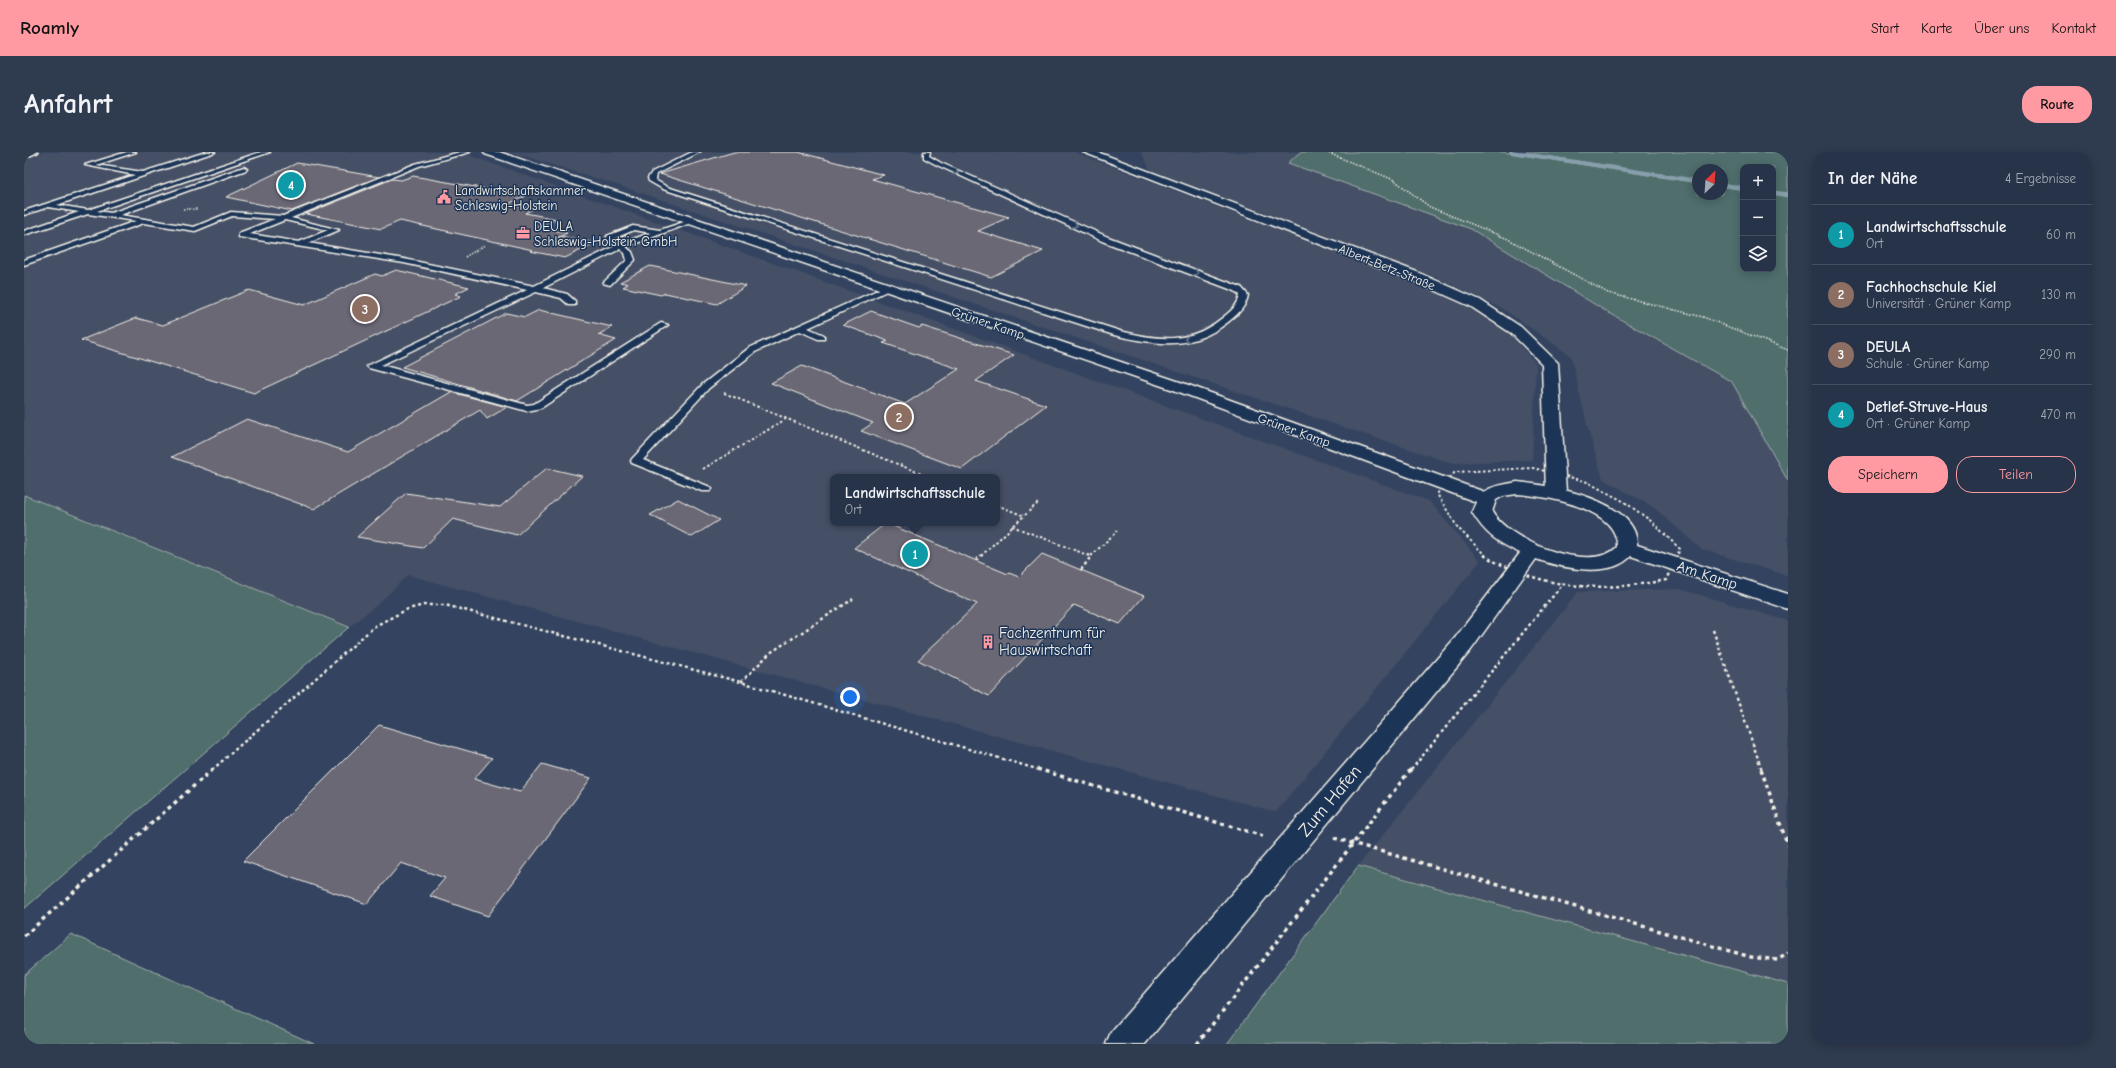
<!DOCTYPE html>
<html lang="de">
<head>
<meta charset="utf-8">
<style>
	:root { --surface:#273348; --page:#2f3b4f; --text:#f1f3f6; --muted:#a4aab4; --line:#434e60; --accent:#ff9aa2 }
	body { margin:0; font-family:"Comic Neue",sans-serif; background:var(--page); color:var(--text) }
	.controls { position:absolute; right:12px; top:12px; display:grid; overflow:hidden; border-radius:8px; box-shadow:0 2px 10px #0003 }
	.controls button { width:36px; height:36px; display:grid; place-items:center; padding:0; border:0; border-bottom:1px solid var(--line); background:var(--surface); color:var(--text); font:20px sans-serif }
	.compass { position:absolute; left:1668px; top:12px; width:36px; height:36px; border-radius:50%; background:var(--surface); box-shadow:0 2px 10px #0003; rotate:25deg }
	.you { position:absolute; left:826px; top:545px; width:14px; height:14px; margin:-10px; border:3px solid #fff; border-radius:50%; background:#1a73e8; box-shadow:0 0 0 6px #1a73e833 }
	.badge { display:grid; place-items:center; width:26px; height:26px; border-radius:50%; background:var(--accent); color:#fff; font-size:13px; font-weight:700 }
	.pin { position:absolute; translate:-50% -50%; border:2px solid #fff; box-shadow:0 1px 4px #0006 }
	.popup { position:absolute; left:806px; top:322px; width:170px; height:52px; box-sizing:border-box; display:grid; place-content:center; border-radius:8px; background:var(--surface); filter:drop-shadow(0 1px 3px #0005); font-size:13px; white-space:nowrap; color:var(--muted) }
	.popup b { font-size:15px; color:var(--text) }
	.popup::after { content:''; position:absolute; left:50%; top:100%; margin-left:-8px; border:8px solid transparent; border-top-color:var(--surface) }
	.list { margin:0; padding:0; list-style:none }
	h2 { display:flex; justify-content:space-between; align-items:center; height:52px; margin:0; padding:0 16px; font-size:17px }
	h2 small { font-size:13px; font-weight:400; color:var(--muted) }
	.list li { display:grid; grid-template-columns:26px 1fr auto; gap:12px; align-items:center; box-sizing:border-box; height:60px; padding:0 16px; border-top:1px solid var(--line) }
	.list b { display:block; font-size:15px; white-space:nowrap }
	.list p { margin:0; font-size:13px; white-space:nowrap; color:var(--muted) }
	.list em { font-size:13px; font-style:normal; color:var(--muted) }
	.actions { display:flex; gap:8px; padding:12px 16px }
	.actions a { flex:1; padding:9px 0; border:1px solid var(--accent); border-radius:16px; text-align:center; font-size:14px; color:var(--accent) }
	.actions .main { background:var(--accent); color:#111 }
	.icon { flex:none; width:22px; height:22px; fill:none; stroke:currentColor; stroke-width:2; stroke-linecap:round; stroke-linejoin:round }
	.map { position:relative; flex:none; width:1764px; height:892px; overflow:hidden; border-radius:16px }
	header { display:flex; align-items:center; gap:24px; box-sizing:border-box; height:56px; padding:0 20px; background:var(--accent); color:#111 }
	header strong { font-size:19px }
	nav { display:flex; gap:22px; margin-inline-start:auto; font-size:14px }
	.intro { display:flex; align-items:center; justify-content:space-between; box-sizing:border-box; height:96px; padding:0 24px }
	h1 { margin:0; font-size:28px }
	.button { padding:10px 18px; border-radius:16px; background:var(--accent); color:#111; font-size:14px; font-weight:700 }
	main { display:flex; gap:24px; padding:0 24px }
	aside { flex:1; background:var(--surface); border-radius:16px; box-shadow:0 2px 10px #0003 }
	.map>svg:first-child { display:block }
</style>
</head>
<body>
<header>
<strong>Roamly</strong>
<nav><a>Start</a><a>Karte</a><a>Über uns</a><a>Kontakt</a></nav>
</header>
<div class="intro"><h1>Anfahrt</h1><a class="button">Route</a></div>
<main>
<div class="map">
<svg width="1764" height="892" viewBox="0 0 1764 892">
	<rect width="100%" height="100%" fill="#344460"/>
	<filter id="ink" filterUnits="userSpaceOnUse"><feTurbulence type="fractalNoise" baseFrequency=".025" numOctaves="2"/><feDisplacementMap in="SourceGraphic" scale="8" xChannelSelector="R" yChannelSelector="G"/><feConvolveMatrix kernelMatrix="1 2 1 2 8 2 1 2 1" color-interpolation-filters="sRGB"/></filter>
	<g filter="url(#ink)">
		<!-- built -->
		<g fill="#444f66" fill-rule="evenodd">
			<path d="M 19,0 L 436,0 L 765,117 L 1405,349 L 1456,409 L 1252,660 L 384,423 L 354,452 L 325,475 L 0,343 L 0,5 ZM 809,325 L 973,325 L 973,371 L 809,371 Z"/>
			<polygon points="487,0 1050,0 1388,129 1441,153 1486,182 1512,212 1508,308 1427,311 587,31"/>
			<polygon points="1117,0 1276,0 1264,11 1447,77 1580,158 1708,230 1764,329 1764,424 1677,397 1629,355 1579,327 1564,277 1547,204 1479,157 1416,127 1127,19"/>
			<polygon points="1656,437 1764,469 1764,832 1334,714 1554,440"/>
		</g>
		<!-- green -->
		<g fill="#4f6e6c" stroke="#a2b0aa">
			<polygon points="1276,0 1479,0 1674,31 1674,42 1698,42 1698,34 1719,38 1719,117 1749,117 1749,42 1764,45 1764,329 1708,230 1580,158 1447,77 1264,11"/>
			<polygon points="1496,0 1764,0 1764,41 1749,39 1749,15 1719,15 1719,35 1698,31 1698,18 1674,18 1674,28"/>
			<polygon points="0,343 325,475 0,757"/>
			<polygon points="1334,714 1764,832 1764,892 1203,892"/>
			<polygon points="47,782 290,892 0,892 0,823"/>
		</g>
		<g fill="none" stroke-linecap="round" stroke-linejoin="round">
			<!-- stream -->
			<g stroke="#879fad" stroke-width="4">
				<polyline points="1487,0 1674,29"/>
				<polyline points="1698,33 1719,36"/>
				<polyline points="1749,41 1764,43"/>
			</g>
		</g>
		<!-- building -->
		<g fill="#6a6874" stroke="#f4f1e8">
			<polygon points="710,0 774,0 860,23 848,27 985,65 954,79 1019,99 967,125 636,22"/>
			<polygon points="273,11 355,25 268,59 202,45"/>
			<polygon points="389,24 502,44 484,52 509,57 501,61 533,67 514,75 543,81 525,90 538,84 571,91 541,106 506,99 509,98 376,69 357,77 282,62 368,27 377,28"/>
			<polygon points="626,114 722,134 693,152 641,141 637,143 599,135 604,132 596,130"/>
			<polygon points="372,118 445,135 431,142 437,144 230,241 57,188 112,166 139,173 225,138 280,153 351,122 358,124"/>
			<polygon points="515,158 588,175 574,183 592,188 493,249 378,215 482,161 501,165"/>
			<polygon points="847,159 895,176 898,174 990,203 952,229 1022,253 938,317 837,279 849,271 747,231 778,214 881,252 935,217 859,191 864,189 819,173"/>
			<polygon points="427,240 483,255 463,267 456,258 290,357 148,305 223,267 324,300"/>
			<polygon points="523,316 558,324 493,383 429,367 399,396 333,385 382,341 476,355"/>
			<polygon points="654,347 695,368 668,385 626,363"/>
			<polygon points="862,371 984,422 985,421 995,425 1018,402 1120,444 1096,472 1050,453 965,544 894,508 953,452 830,396"/>
			<polygon points="355,573 468,606 450,627 496,640 518,612 567,626 464,764 406,744 421,726 377,711 343,752 219,709"/>
		</g>
		<g fill="none" stroke-linecap="round" stroke-linejoin="round">
			<!-- service casing -->
			<g stroke="#f4f1e8" stroke-width="3">
				<g id="service">
					<path d="M 103,0 L 112,0 L 72,13 L 119,20 L 182,0 L 191,0 L 33,53 L 64,58 L 237,0 L 246,0 L 73,59 L 87,61 L 220,15 L 223,17 L 222,18 L 96,63 L 170,75 L 207,60 L 259,64 L 391,12 L 436,0 L 446,0 L 395,14 L 267,66 L 315,78 L 284,91 L 380,107 L 510,134 L 591,94 L 583,88 L 583,84 L 609,74 L 636,78 L 666,68 L 672,69 L 602,95 L 608,100 L 611,108 L 586,133 L 579,131 L 603,108 L 601,101 L 596,97 L 519,136 L 543,142 L 551,149 L 551,153 L 545,153 L 537,146 L 512,140 L 357,213 L 503,253 L 510,252 L 637,171 L 644,173 L 517,256 L 503,259 L 345,216 L 343,214 L 503,138 L 380,111 L 215,85 L 215,81 L 251,67 L 208,64 L 171,79 L 120,71 L 0,113 L 0,108 L 112,69 L 64,62 L 0,83 L 0,79 L 55,60 L 24,55 L 0,63 L 0,59 L 111,23 L 61,13 ZM 261,68 L 304,78 L 275,90 L 226,82 ZM 610,78 L 627,81 L 597,91 L 591,86 Z"/>
					<path d="M 668,0 L 676,0 L 632,22 L 631,28 L 643,35 L 1096,179 C 1134,188 1164,193 1197,167 C 1206,160 1214,154 1216,143 L 1211,139 L 1078,89 L 913,13 L 900,6 L 900,0 L 906,0 L 905,4 L 917,11 L 1084,85 L 1217,135 L 1224,143 C 1222,155 1213,163 1204,170 C 1167,199 1133,193 1090,183 L 639,37 L 625,29 L 624,26 L 628,20 Z"/>
					<polygon points="860,135 867,137 784,176 800,183 800,187 794,187 776,179 731,200 685,236 619,308 686,335 688,337 686,339 678,339 608,311 607,309 608,307 679,232 725,196"/>
				</g>
			</g>
			<!-- minor casing -->
			<g stroke="#f4f1e8" stroke-width="3">
				<g id="minor">
					<polygon points="0,0 14,0 0,6"/>
					<polygon points="1059,0 1073,0 1393,120 1456,148 1497,175 1534,211 1542,340 1539,344 1532,346 1525,344 1522,340 1518,212 1487,181 1446,154 1383,126"/>
				</g>
			</g>
			<!-- tertiary casing -->
			<g stroke="#f4f1e8" stroke-width="3">
				<polygon id="tertiary" points="460,0 475,0 1159,231 1469,343 1472,347 1469,351 1462,353 1455,351 1147,237 461,2"/>
			</g>
			<!-- secondary casing -->
			<g stroke="#f4f1e8" stroke-width="3">
				<path id="secondary" d="M 1493,330 C 1526,333 1614,348 1613,393 L 1764,442 L 1764,457 L 1607,404 C 1586,427 1538,416 1512,407 L 1447,498 L 1121,892 L 1082,892 L 1087,880 L 1431,486 L 1496,401 C 1473,390 1461,382 1448,360 C 1457,334 1468,335 1493,330 ZM 1493,342 C 1521,344 1595,355 1593,395 C 1566,423 1484,388 1468,360 L 1472,348 L 1479,344 Z"/>
			</g>
			<!-- path-far3 -->
			<g stroke="#f4f1e8" stroke-width="1.5" stroke-dasharray="1.5 1.5" stroke-linecap="butt">
				<polyline points="1302,0 1370,28 1406,55 1484,87 1584,141 1679,165 1764,198"/>
				<polyline points="159,57 174,57"/>
				<polyline points="441,105 461,93"/>
			</g>
			<!-- path-far2 -->
			<g stroke="#f4f1e8" stroke-width="2" stroke-dasharray="2.5 2.5" stroke-linecap="butt">
				<polyline points="700,241 905,325"/>
				<polyline points="679,317 762,267"/>
				<polyline points="973,353 1000,364"/>
				<polyline points="988,374 1066,404"/>
				<polyline points="957,404 1015,350"/>
				<polyline points="1067,404 1093,379"/>
				<polyline points="1462,404 1434,376 1413,342 1431,320 1509,316 1561,329 1599,349 1627,369 1656,397 1653,404"/>
			</g>
			<!-- path-far1 -->
			<g stroke="#f4f1e8" stroke-width="2.5" stroke-dasharray="3 3" stroke-linecap="butt">
				<polyline points="1063,403 1067,404"/>
				<path d="M 1460,403 C 1468,409 1478,413 1488,417 C 1537,439 1589,438 1642,428 L 1653,403"/>
				<polyline points="952,408 958,403"/>
				<polyline points="1057,418 1068,403"/>
				<polyline points="1689,478 1738,618"/>
				<polyline points="717,530 746,501 829,447"/>
				<polyline points="188,618 351,474 384,457 400,453 421,453 717,530 1016,618"/>
				<polyline points="1387,618 1538,433"/>
			</g>
			<!-- path -->
			<g stroke="#f4f1e8" stroke-width="3.5" stroke-dasharray="4 4" stroke-linecap="butt">
				<polyline points="1013,617 1239,684"/>
				<polyline points="1737,617 1764,694"/>
				<polyline points="1310,686 1727,805 1754,808 1764,801"/>
				<polyline points="0,784 189,617"/>
				<polyline points="1173,892 1387,617"/>
			</g>
			<!-- service -->
			<use href="#service" fill="#1d3557" fill-rule="evenodd"/>
			<!-- minor -->
			<use href="#minor" fill="#1d3557" fill-rule="evenodd"/>
			<!-- tertiary -->
			<use href="#tertiary" fill="#1d3557" fill-rule="evenodd"/>
			<!-- secondary -->
			<use href="#secondary" fill="#1d3557" fill-rule="evenodd"/>
		</g>
		<!-- one-way arrows -->
		<defs><path id="oneway-chevron" d="M-2-3.5L2.5 0L-2 3.5" fill="none" stroke-width="1.6" stroke-linecap="round" stroke-linejoin="round"/></defs>
		<g stroke="#68778a">
			<use href="#oneway-chevron" transform="translate(932 20) rotate(24)"/>
			<use href="#oneway-chevron" transform="translate(1051 73) rotate(24)"/>
			<use href="#oneway-chevron" transform="translate(1172 121) rotate(20)"/>
			<use href="#oneway-chevron" transform="translate(1163 187) rotate(173)"/>
		</g>
	</g>
	<!-- icons -->
	<defs>
		<g id="civic-bare" transform="scale(1.08)"><path d="M-.6-6.5H3V-4.5H.6V-3L4-1V1h2V6H-6V1h2V-1L-.6-3ZM-1.2 2.5V6h2.4V2.5Z" fill="#ff9aa2" stroke="#1d3557" stroke-width="2.5" paint-order="stroke"/></g>
		<g id="office-bare" transform="scale(1.08)"><path d="M-6-3h4V-5.5h4V-3h4V5H-6ZM-1-4.5V-3h2v-1.5ZM-6 0V1H6V0Z" fill="#ff9aa2" stroke="#1d3557" stroke-width="2.5" paint-order="stroke"/></g>
		<g id="building-bare" transform="scale(1.08)"><path d="M-4-6H4V6H1V3H-1V6H-4ZM-2.5-4.3h1.7v1.8h-1.7ZM.8-4.3h1.7v1.8H.8ZM-2.5-1h1.7V.8h-1.7ZM.8-1h1.7V.8H.8Z" fill="#ff9aa2" stroke="#1d3557" stroke-width="2.5" paint-order="stroke"/></g>
	</defs>
	<g fill-rule="evenodd">
		<use href="#civic-bare" x="420" y="45"/>
		<use href="#office-bare" x="499" y="81"/>
		<use href="#building-bare" x="964" y="490"/>
	</g>
	<g text-anchor="middle" dominant-baseline="central" stroke-width="3" stroke-linejoin="round" paint-order="stroke">
		<!-- far-poi labels -->
		<g font-size="13" fill="#f4f1e8" stroke="#1d3557" text-anchor="start">
			<text x="431" y="38">Landwirtschaftskammer<tspan x="431" dy="15">Schleswig-Holstein</tspan></text>
			<text x="510" y="74">DEULA<tspan x="510" dy="15">Schleswig-Holstein GmbH</tspan></text>
		</g>
		<!-- far-street labels -->
		<g font-size="13" fill="#f4f1e8" stroke="#1d3557">
			<text transform="translate(1363 115) rotate(22)">Albert-Betz-Straße</text>
			<text transform="translate(964 171) rotate(19)">Grüner Kamp</text>
			<text transform="translate(1270 278) rotate(20)">Grüner Kamp</text>
		</g>
		<!-- street labels -->
		<g font-size="15" fill="#f4f1e8" stroke="#1d3557">
			<text transform="translate(1683 423) rotate(18)">Am Kamp</text>
		</g>
		<!-- poi labels -->
		<g font-size="15" fill="#f4f1e8" stroke="#1d3557" text-anchor="start">
			<text x="975" y="481">Fachzentrum für<tspan x="975" dy="17">Hauswirtschaft</tspan></text>
		</g>
		<!-- near-street labels -->
		<g font-size="18" fill="#f4f1e8" stroke="#1d3557">
			<text transform="translate(1306 649) rotate(-50)">Zum Hafen</text>
		</g>
	</g>
</svg>
<div class="controls">
<button>+</button>
<button>−</button>
<button><svg class="icon" aria-label="layers" viewBox="0 0 24 24"><path d="M12 4l9 5-9 5-9-5zM3 14l9 5 9-5"/></svg></button>
</div>
<svg class="compass" viewBox="-18 -18 36 36"><path d="M0-13l5 13h-10z" fill="#e53935"/><path d="M0 13l5-13h-10z" fill="#a4aab4"/></svg>
<div class="you"></div>
<div class="pin badge" style="left:891px;top:402px;background:#0f9aa8">1</div>
<div class="popup"><b>Landwirtschaftsschule</b>Ort</div>
<div class="pin badge" style="left:875px;top:265px;background:#8d6e63">2</div>
<div class="pin badge" style="left:341px;top:157px;background:#8d6e63">3</div>
<div class="pin badge" style="left:267px;top:33px;background:#0f9aa8">4</div>
</div>
<aside>
<h2>In der Nähe<small>4 Ergebnisse</small></h2>
<ul class="list">
<li><span class="badge" style="background:#0f9aa8">1</span><div><b>Landwirtschaftsschule</b><p>Ort</p></div><em>60 m</em></li>
<li><span class="badge" style="background:#8d6e63">2</span><div><b>Fachhochschule Kiel</b><p>Universität · Grüner Kamp</p></div><em>130 m</em></li>
<li><span class="badge" style="background:#8d6e63">3</span><div><b>DEULA</b><p>Schule · Grüner Kamp</p></div><em>290 m</em></li>
<li><span class="badge" style="background:#0f9aa8">4</span><div><b>Detlef-Struve-Haus</b><p>Ort · Grüner Kamp</p></div><em>470 m</em></li>
</ul>
<div class="actions"><a class="main">Speichern</a><a>Teilen</a></div>
</aside>
</main>
</body>
</html>
